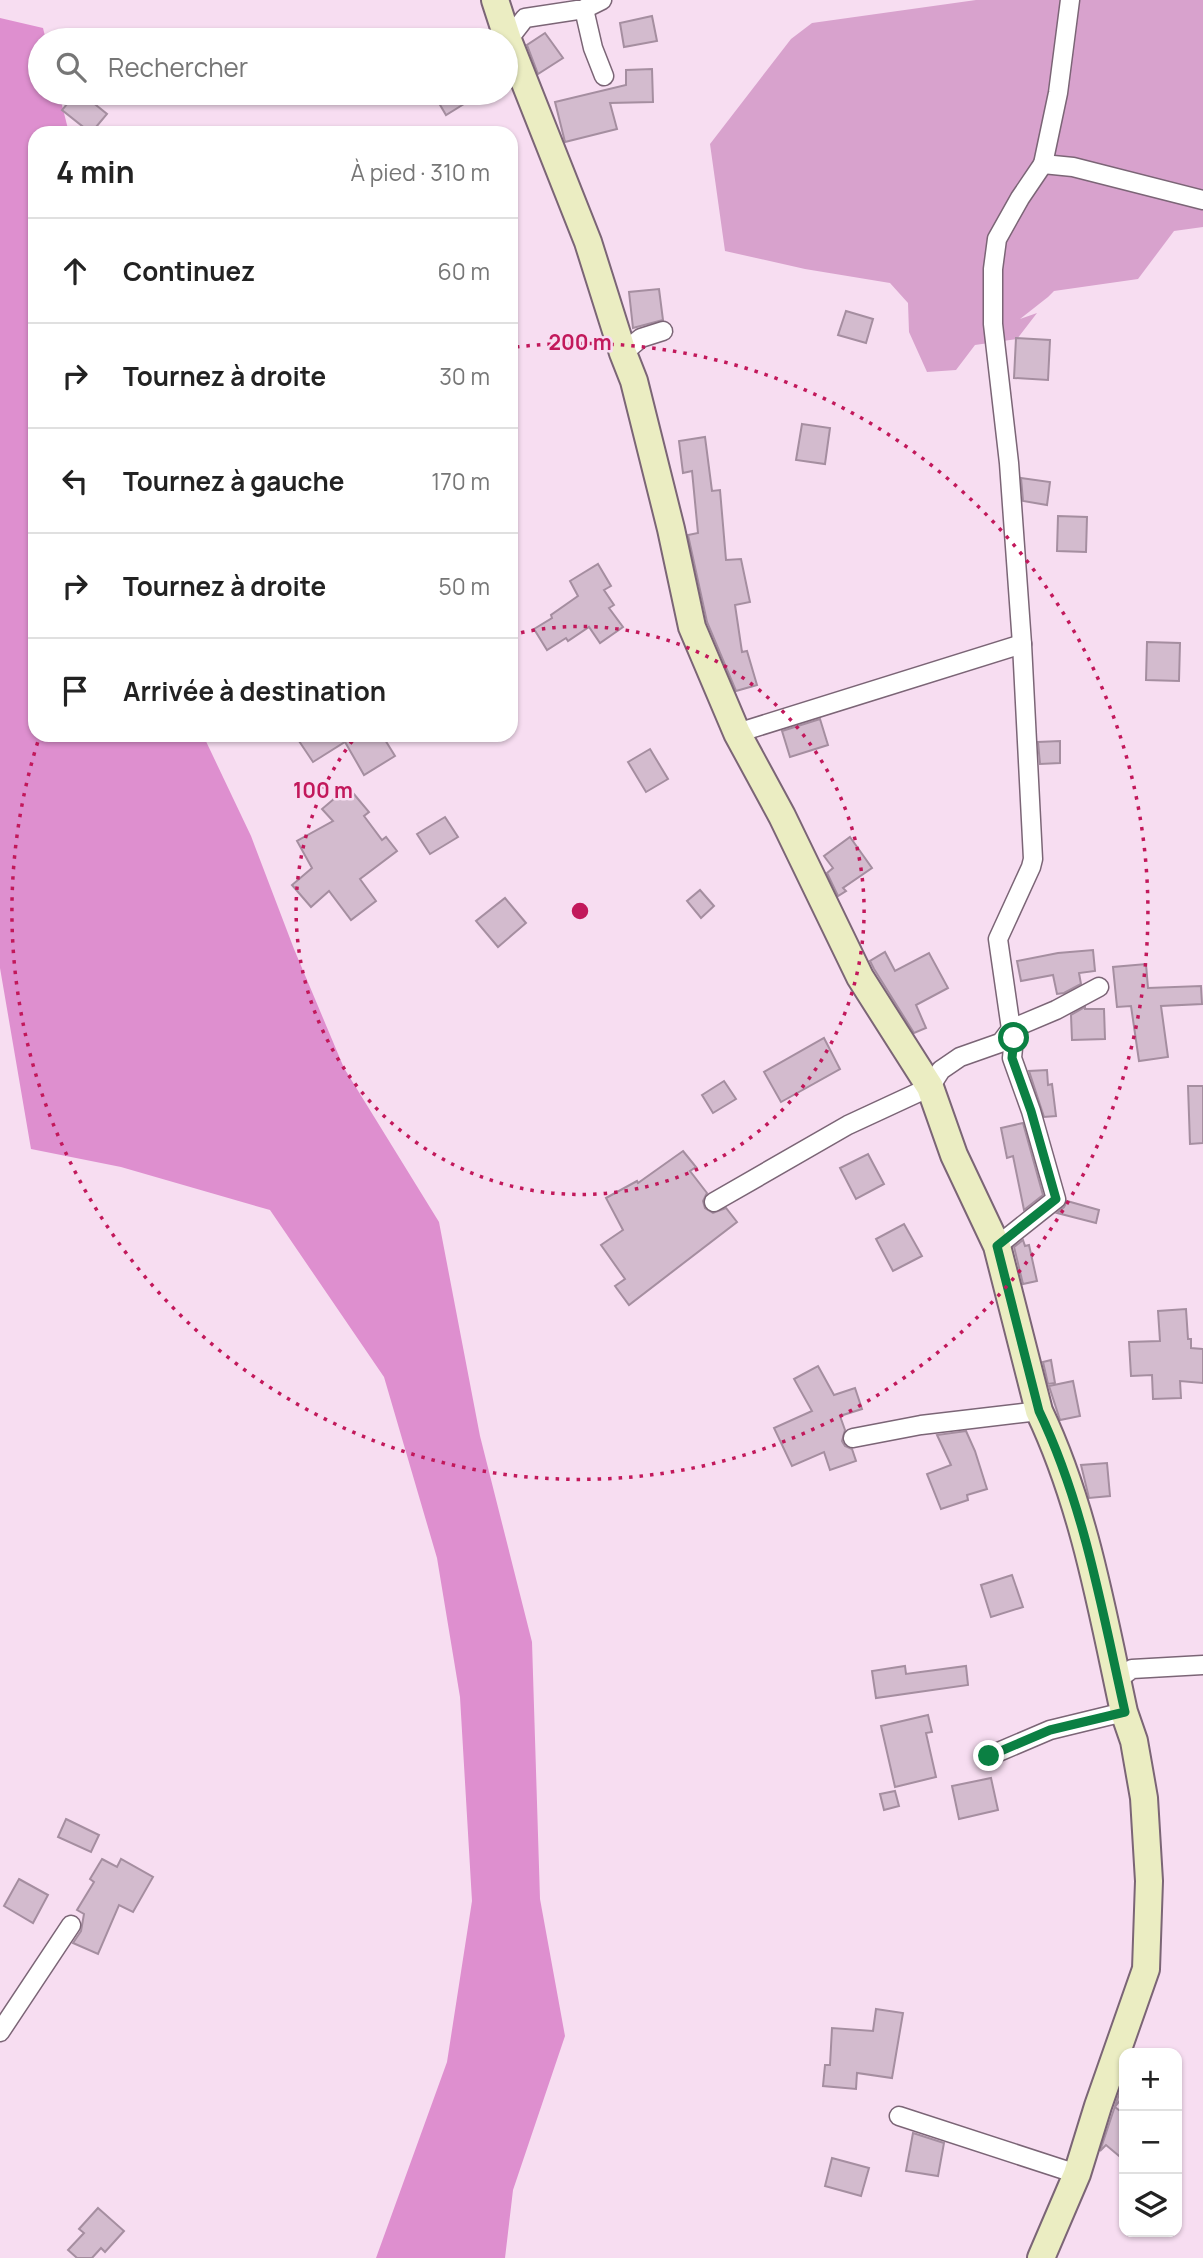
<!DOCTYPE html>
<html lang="fr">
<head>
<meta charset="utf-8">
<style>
	:root { --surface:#fff; --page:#f2f2f2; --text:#222; --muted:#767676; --line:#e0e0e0 }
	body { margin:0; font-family:Manrope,sans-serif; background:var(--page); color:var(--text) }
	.controls { position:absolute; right:21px; bottom:21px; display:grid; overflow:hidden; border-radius:14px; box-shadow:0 2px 5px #0004 }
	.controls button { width:63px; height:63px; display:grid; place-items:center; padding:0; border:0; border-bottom:2px solid var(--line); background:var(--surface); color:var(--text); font:35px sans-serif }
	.stop { position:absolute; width:21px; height:21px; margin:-16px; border:5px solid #0b8043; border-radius:50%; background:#fff }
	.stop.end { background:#0b8043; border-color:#fff; box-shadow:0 2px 7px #0008 }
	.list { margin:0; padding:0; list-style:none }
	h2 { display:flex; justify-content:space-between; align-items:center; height:91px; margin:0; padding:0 28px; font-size:30px }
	h2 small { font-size:23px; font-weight:400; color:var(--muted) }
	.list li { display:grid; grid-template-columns:46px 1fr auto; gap:21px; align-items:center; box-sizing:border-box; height:105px; padding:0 28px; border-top:2px solid var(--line) }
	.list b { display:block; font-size:26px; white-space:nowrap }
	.list em { font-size:23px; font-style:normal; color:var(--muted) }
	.icon { flex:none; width:38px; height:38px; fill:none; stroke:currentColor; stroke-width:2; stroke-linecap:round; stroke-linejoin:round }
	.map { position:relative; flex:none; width:1203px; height:2258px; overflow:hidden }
	.search { position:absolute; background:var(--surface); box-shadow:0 2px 5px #0004; left:28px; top:28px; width:490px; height:77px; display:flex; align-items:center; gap:18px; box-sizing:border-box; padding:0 24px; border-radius:38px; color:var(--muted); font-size:26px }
	.panel { position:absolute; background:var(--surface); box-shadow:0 2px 5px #0004; left:28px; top:126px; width:490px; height:616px; border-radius:21px }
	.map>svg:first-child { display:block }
</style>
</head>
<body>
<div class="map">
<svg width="1203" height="2258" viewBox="0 0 1203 2258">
	<rect width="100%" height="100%" fill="#f7ddf1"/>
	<!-- green -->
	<polygon fill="#d8a2cd" points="976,0 1203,0 1203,227 1174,231 1138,279 1054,291 1048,297 1020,319 1037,313 1017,339 975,345 956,370 927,372 909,332 908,303 890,283 805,269 725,251 710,144 791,39 812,23"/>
	<!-- forest -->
	<polygon fill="#de8fcf" points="0,18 43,28 46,40 40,40 40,93 59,93 69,133 35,133 35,394 32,411 35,423 35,735 203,735 251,836 294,949 344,1068 439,1222 480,1436 532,1642 540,1899 565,2036 513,2190 505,2258 376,2258 447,2062 472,1901 460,1697 437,1558 384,1377 270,1210 121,1167 31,1149 0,968"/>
	<!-- building -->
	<g fill="#d3bbce" stroke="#a58ea0" stroke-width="2">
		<polygon points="652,16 657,41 624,47 620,23"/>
		<polygon points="545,33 563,58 538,74 527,45"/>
		<polygon points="652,69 653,102 610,103 617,129 565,142 555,102 626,85 626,70"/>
		<polygon points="76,93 81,93 107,114 91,133 62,110"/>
		<polygon points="433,93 458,93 464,104 446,115"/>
		<polygon points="659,289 663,320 633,328 629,292"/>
		<polygon points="846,311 873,319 866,343 838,335"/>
		<polygon points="1016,338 1050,340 1048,380 1014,378"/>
		<polygon points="802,424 830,428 825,464 796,460"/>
		<polygon points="705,437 712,491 720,490 726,560 741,559 750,602 735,605 742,652 747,651 757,685 736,691 707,622 688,535 698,533 692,471 683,473 679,441"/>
		<polygon points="1021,478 1050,482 1047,505 1023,501"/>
		<polygon points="1058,516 1087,517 1086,552 1057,551"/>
		<polygon points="598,564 611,586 604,590 614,605 609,608 623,627 600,643 589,627 568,641 566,638 547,650 534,629 552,618 551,615 578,596 570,581"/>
		<polygon points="1147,642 1180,643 1179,681 1146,680"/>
		<polygon points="820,719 828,745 790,757 782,731"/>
		<polygon points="295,735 382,735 395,756 364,775 345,742 313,762"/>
		<polygon points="1060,741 1060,763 1040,764 1038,742"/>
		<polygon points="650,749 668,779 646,792 628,762"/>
		<polygon points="348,787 369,812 364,816 382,840 386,837 397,851 360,879 376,901 351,920 329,891 311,907 292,885 312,868 297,841 333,821 322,809"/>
		<polygon points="445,817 458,837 430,854 417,834"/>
		<polygon points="850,837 872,868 843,888 846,891 838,896 827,873 833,868 824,856"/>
		<polygon points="700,890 714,906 701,918 687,901"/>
		<polygon points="505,898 526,923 498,947 476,921"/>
		<polygon points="1093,950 1095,971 1079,973 1081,984 1064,993 1057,994 1053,975 1021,981 1017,961 1058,953"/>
		<polygon points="885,952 895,971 929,953 948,988 916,1005 926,1028 914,1033 874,969 870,961"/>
		<polygon points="1146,964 1148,988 1201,986 1202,1004 1161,1006 1168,1057 1139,1061 1131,1006 1117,1007 1113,967"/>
		<polygon points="1085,1007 1085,1009 1104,1009 1105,1039 1072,1040 1071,1015"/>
		<polygon points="824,1038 840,1069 781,1102 764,1072"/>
		<polygon points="1047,1070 1048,1085 1052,1084 1056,1116 1044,1117 1029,1071"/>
		<polygon points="724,1081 736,1099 713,1113 702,1095"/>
		<polygon points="1188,1086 1203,1086 1203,1143 1190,1144"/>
		<polygon points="1023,1123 1043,1195 1024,1210 1013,1156 1007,1158 1001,1128"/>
		<polygon points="683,1151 696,1167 690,1171 707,1193 703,1201 705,1208 713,1213 726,1208 737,1222 629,1305 615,1286 625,1279 601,1245 623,1230 606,1198 637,1181 638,1183"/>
		<polygon points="868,1154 884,1184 856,1199 840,1168"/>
		<polygon points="1067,1201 1099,1210 1096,1223 1057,1213 1064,1207"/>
		<polygon points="904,1224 922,1256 893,1271 876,1239"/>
		<polygon points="1023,1240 1025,1246 1029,1245 1037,1281 1023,1284 1014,1247"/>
		<polygon points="1186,1309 1188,1339 1191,1339 1191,1348 1203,1349 1203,1383 1180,1381 1181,1398 1153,1399 1152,1375 1131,1376 1129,1342 1160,1341 1158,1311"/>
		<polygon points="1051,1360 1055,1383 1048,1384 1043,1362"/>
		<polygon points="818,1366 834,1395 855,1388 862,1409 840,1416 845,1430 842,1441 845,1446 852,1449 856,1461 830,1470 824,1452 792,1466 774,1428 812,1411 794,1379"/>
		<polygon points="1073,1381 1080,1416 1060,1420 1049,1386"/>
		<polygon points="966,1431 975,1451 987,1489 967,1495 968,1500 941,1509 927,1474 951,1465 937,1435"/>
		<polygon points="1107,1463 1110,1496 1089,1498 1081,1465"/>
		<polygon points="1012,1575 1023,1607 991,1617 981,1585"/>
		<polygon points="905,1666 906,1674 966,1666 968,1685 876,1698 872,1671"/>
		<polygon points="928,1715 932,1732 926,1733 936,1777 895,1787 881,1726"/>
		<polygon points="991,1778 998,1810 959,1819 952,1786"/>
		<polygon points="895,1791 899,1806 884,1810 880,1794"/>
		<polygon points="66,1819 99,1835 91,1852 58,1837"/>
		<polygon points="102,1859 117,1867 121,1859 153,1877 133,1912 119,1905 98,1954 73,1943 81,1931 84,1914 77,1910 94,1882 90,1879"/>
		<polygon points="19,1879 48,1895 33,1923 4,1906"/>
		<polygon points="876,2009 903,2013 892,2078 857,2073 856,2089 823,2086 825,2065 830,2065 832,2028 873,2031"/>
		<polygon points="1124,2079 1124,2095 1115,2107 1124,2114 1124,2160 1106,2145 1100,2151"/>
		<polygon points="913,2133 944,2143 938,2176 906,2171"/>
		<polygon points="832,2158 869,2168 861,2196 825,2186"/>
		<polygon points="98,2208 124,2231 105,2252 101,2248 92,2258 77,2258 68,2250 84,2233 79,2229"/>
	</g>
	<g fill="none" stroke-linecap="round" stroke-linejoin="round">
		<!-- street casing -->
		<g stroke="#7b6576" stroke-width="21">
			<g id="street">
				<polyline points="1070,0 1058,93 1043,164 1073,167 1203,200"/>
				<polyline points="584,9 593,48 604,76"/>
				<polyline points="508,40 525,18 584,9 602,0"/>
				<polyline points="623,353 641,338 663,331"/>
				<polyline points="737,733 1022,644"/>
				<polyline points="1011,1029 998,939 1031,867 1033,859 1022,644 1009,463 993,324 993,269 997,239 1020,198 1043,164"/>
				<polyline points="714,1202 848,1125 930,1087 941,1070 960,1057 1014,1038 1002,1041 1011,1029 1056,1010 1099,987"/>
				<polyline points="997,1246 1056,1199 1031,1111 1012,1058 1014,1038"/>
				<polyline points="853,1438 921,1425 1039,1411"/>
				<polyline points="1117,1680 1132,1669 1203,1665"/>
				<polyline points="989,1756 1050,1730 1124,1712"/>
				<polyline points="0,2032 71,1925"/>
				<polyline points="899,2116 1077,2174"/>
			</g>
		</g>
		<!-- secondary casing -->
		<g stroke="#7b6576" stroke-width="30">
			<path id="secondary" d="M 495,0 L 508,40 L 588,242 L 623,353 L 634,381 L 671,529 L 692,627 L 737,733 L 782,816 L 860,977 L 930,1087 L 954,1155 L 997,1246 L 1039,1411 C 1084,1506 1102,1610 1124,1712 L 1134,1741 L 1144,1798 L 1149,1881 L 1146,1969 L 1098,2106 L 1077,2174 L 1041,2258"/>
		</g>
		<!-- street -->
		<use href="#street" stroke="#fff" stroke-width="18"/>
		<!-- secondary -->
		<use href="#secondary" stroke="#ebedc2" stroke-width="26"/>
	</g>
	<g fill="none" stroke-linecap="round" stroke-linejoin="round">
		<!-- route -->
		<path stroke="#0b8043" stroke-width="9" d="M 989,1756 L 1050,1730 L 1125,1712 C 1102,1610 1084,1505 1039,1411 L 997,1246 L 1056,1199 L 1031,1111 L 1012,1058 L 1014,1038"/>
	</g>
	<!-- distance rings -->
	<g fill="none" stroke="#c2185b" stroke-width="3.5" stroke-dasharray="3.5 7">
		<path d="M511 635A284 284 0 1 1 356 736"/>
		<path d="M516 347A568 568 0 1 1 40 735"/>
	</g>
	<circle cx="580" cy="911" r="10" fill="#c2185b" stroke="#f7ddf1" stroke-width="3.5"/>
	<g font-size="21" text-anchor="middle" font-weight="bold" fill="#c2185b" stroke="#f7ddf1" stroke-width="5" stroke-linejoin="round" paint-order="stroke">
		<text x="580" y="350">200 m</text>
		<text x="323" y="798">100 m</text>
	</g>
</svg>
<div class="controls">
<button>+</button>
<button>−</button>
<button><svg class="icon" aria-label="layers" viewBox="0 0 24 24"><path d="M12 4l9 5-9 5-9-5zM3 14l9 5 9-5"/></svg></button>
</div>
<div class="stop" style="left:1014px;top:1038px"></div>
<div class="stop end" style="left:989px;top:1756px"></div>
<div class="search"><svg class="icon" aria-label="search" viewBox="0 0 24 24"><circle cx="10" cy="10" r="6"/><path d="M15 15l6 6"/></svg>Rechercher</div>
<section class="panel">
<h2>4 min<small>À pied · 310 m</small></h2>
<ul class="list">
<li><svg class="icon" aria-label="ahead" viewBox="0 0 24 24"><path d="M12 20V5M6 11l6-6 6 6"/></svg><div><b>Continuez</b></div><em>60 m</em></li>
<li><svg class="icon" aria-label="right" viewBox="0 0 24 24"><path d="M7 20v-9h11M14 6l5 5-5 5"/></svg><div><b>Tournez à droite</b></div><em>30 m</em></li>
<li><svg class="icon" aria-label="left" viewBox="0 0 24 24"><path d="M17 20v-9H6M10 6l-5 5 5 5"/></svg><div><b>Tournez à gauche</b></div><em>170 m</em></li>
<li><svg class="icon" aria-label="right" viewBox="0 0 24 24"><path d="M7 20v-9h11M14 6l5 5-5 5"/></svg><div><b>Tournez à droite</b></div><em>50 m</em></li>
<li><svg class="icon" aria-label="arrive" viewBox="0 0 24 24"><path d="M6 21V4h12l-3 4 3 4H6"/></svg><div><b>Arrivée à destination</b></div></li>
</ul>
</section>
</div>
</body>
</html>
